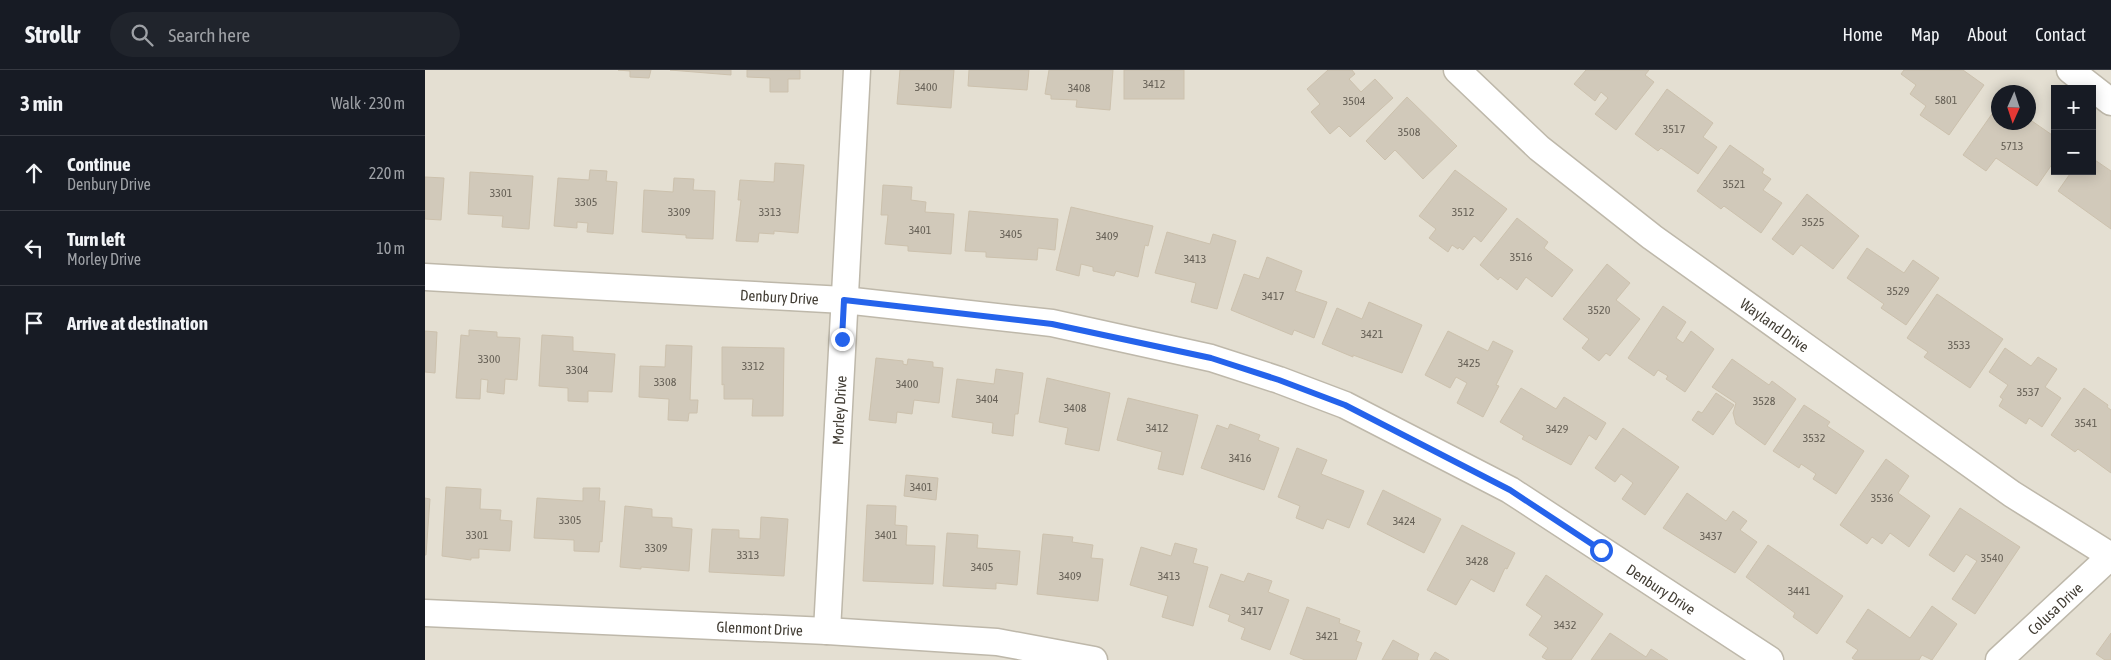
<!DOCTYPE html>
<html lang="en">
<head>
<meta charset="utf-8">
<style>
	:root { --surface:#171b24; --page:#20242c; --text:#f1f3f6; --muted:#9ea1a6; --line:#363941 }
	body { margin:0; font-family:"Asap Condensed",sans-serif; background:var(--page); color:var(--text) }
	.controls { position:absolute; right:15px; top:15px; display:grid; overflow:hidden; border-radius:0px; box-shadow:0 2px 12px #0003 }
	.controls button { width:45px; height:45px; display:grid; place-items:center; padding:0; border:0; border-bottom:1px solid var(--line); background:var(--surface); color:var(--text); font:25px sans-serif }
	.compass { position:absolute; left:1566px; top:15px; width:45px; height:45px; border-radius:50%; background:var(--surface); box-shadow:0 2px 12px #0003; rotate:183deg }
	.stop { position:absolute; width:15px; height:15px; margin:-11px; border:4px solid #2563eb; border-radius:50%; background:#fff }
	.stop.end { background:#2563eb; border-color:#fff; box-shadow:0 1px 5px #0008 }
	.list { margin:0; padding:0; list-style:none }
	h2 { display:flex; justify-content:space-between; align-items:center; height:65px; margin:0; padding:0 20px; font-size:21px }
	h2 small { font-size:16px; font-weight:400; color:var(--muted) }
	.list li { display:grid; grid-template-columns:32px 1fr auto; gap:15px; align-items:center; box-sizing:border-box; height:75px; padding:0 20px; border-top:1px solid var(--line) }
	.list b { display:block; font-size:19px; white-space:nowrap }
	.list p { margin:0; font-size:16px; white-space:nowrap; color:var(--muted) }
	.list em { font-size:16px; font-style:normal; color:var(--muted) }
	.icon { flex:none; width:28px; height:28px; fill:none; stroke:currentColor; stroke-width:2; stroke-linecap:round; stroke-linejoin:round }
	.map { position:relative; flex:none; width:1686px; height:590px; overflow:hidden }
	header { display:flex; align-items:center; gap:30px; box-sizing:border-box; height:70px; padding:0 25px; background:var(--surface); border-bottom:1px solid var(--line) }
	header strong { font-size:24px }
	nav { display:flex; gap:28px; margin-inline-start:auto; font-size:18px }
	.search { width:350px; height:45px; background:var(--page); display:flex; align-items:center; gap:12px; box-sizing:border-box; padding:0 18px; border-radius:28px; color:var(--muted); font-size:19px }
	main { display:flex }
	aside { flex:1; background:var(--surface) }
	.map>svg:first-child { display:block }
</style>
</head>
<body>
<header>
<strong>Strollr</strong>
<div class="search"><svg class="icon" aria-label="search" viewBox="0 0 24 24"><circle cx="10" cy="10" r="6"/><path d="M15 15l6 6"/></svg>Search here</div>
<nav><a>Home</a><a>Map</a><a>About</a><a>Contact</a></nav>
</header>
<main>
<aside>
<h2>3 min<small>Walk · 230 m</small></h2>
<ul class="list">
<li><svg class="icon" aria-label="ahead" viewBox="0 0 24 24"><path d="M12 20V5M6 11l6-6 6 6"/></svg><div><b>Continue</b><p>Denbury Drive</p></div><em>220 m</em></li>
<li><svg class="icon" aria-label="left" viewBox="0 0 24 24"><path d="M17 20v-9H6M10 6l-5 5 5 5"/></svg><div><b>Turn left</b><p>Morley Drive</p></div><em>10 m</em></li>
<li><svg class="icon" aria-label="arrive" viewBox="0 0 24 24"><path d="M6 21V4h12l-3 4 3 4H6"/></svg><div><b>Arrive at destination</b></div></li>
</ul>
</aside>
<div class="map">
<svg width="1686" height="590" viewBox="0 0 1686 590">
	<rect width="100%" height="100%" fill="#f1ede3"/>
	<!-- residential -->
	<path fill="#e4dfd2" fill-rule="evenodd" d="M 0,0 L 1686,0 L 1686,590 L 0,590 ZM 1630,19 L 1667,19 L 1667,101 L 1630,101 ZM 1574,22 L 1604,22 L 1604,52 L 1574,52 Z"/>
	<!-- building -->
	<g fill="#d1c9ba" stroke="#ccc1ad">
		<polygon points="193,0 226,0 224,8 205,7 205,1"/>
		<polygon points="245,0 306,0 306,5"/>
		<polygon points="322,0 375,0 375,9 363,9 363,22 345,22 345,8 322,7"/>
		<polygon points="475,0 529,0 526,38 472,34"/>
		<polygon points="544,0 604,0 602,20 543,16"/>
		<polygon points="624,0 688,0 685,40 651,37 652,30 626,29 626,25 620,24"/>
		<rect x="699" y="0" width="60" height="29"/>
		<polygon points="903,0 927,0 930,4 924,9 936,22 950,9 968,28 925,67 914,56 905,64 886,42 895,34 882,19"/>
		<polygon points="1161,0 1224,0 1220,5 1229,12 1191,60 1170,44 1183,28 1176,22 1170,31 1149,14"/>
		<polygon points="1479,0 1538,0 1559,15 1524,65 1495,45 1501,36 1485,24 1491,15 1476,4"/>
		<polygon points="1242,19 1288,53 1278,67 1292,77 1273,104 1236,78 1233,81 1210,64"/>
		<polygon points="982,27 1032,76 998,109 970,80 960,90 941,71"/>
		<polygon points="1574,34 1574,52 1604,52 1604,49 1630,67 1630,90 1612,116 1571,88 1561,101 1538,85"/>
		<polygon points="1305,75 1339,99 1337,103 1346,109 1338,120 1357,133 1336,163 1299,136 1296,139 1272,121"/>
		<polygon points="1667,88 1686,101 1686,159 1633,121 1647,101 1667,101"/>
		<polygon points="350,93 379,95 373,163 349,161 349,164 334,163 333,172 311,171 316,130 313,130 315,110 349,112"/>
		<polygon points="165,100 182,101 181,111 192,112 188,164 162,162 163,153 152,152 152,158 129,156 133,108 164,110"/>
		<polygon points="1030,100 1082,139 1056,172 1049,166 1038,180 1034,177 1033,179 1027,175 1023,182 1004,168 1011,159 994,146"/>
		<polygon points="45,102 108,106 104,159 77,157 78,146 43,144"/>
		<polygon points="0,107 19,108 16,150 0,149"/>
		<polygon points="249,108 269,109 268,120 290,121 288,169 261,168 261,165 217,162 219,120 248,122"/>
		<polygon points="458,115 487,117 486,130 501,132 500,142 529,144 526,184 483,181 483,176 460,174 463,145 456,145"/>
		<polygon points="1382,124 1434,166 1408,199 1376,175 1368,185 1347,169"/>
		<polygon points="646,137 728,156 723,176 720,175 713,207 691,201 689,206 668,201 668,197 656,194 654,206 631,200"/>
		<polygon points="544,141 633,149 630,180 613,178 612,190 561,187 561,182 540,181"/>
		<polygon points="1092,148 1123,172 1119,178 1148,200 1127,227 1101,207 1092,220 1075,207 1073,210 1055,195"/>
		<polygon points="742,162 785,174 788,164 811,171 792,239 766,232 771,213 730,203"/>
		<polygon points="1442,178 1479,203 1488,190 1514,208 1481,255 1456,238 1459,234 1422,208"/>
		<polygon points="842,187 877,201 870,221 902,232 889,268 869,260 867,265 806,240 819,204 834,209"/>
		<polygon points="1182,194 1205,213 1191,230 1215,249 1185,286 1181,283 1174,291 1157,278 1164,269 1138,249"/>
		<polygon points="1512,224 1578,269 1545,318 1499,287 1503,282 1482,268"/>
		<polygon points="944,232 997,255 977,303 928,285 928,287 897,274 912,238 937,249"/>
		<polygon points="1238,236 1261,252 1251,268 1258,273 1266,261 1289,279 1260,322 1241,309 1243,306 1233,300 1229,306 1203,288"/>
		<polygon points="44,260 72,262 72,267 95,268 92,310 80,309 79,324 62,322 63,310 56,309 55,329 31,328 36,265 44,266"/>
		<polygon points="0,261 12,262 10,303 0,302"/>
		<polygon points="1023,261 1063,281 1068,271 1088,281 1071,315 1074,316 1058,347 1032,333 1042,313 1031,307 1025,318 1000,305"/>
		<polygon points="117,265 148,267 148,281 190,284 187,322 163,321 163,332 143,331 143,318 114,316"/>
		<polygon points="241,275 267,276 265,330 273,330 272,343 264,343 263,351 243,350 244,329 214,327 215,296 240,297"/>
		<polygon points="297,277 359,278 358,346 327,346 328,329 299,329 299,314 297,315"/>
		<polygon points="1580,278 1606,296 1613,287 1632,299 1620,317 1636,328 1617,357 1604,348 1601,354 1574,336 1578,329 1575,327 1583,315 1564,302"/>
		<polygon points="451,288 478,291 478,294 482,295 483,289 508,292 508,297 518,298 514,333 489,330 487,344 472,342 471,353 444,350"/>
		<polygon points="1307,289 1344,315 1347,311 1371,329 1340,375 1311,354 1308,343 1311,333 1287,317"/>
		<polygon points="571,299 598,303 593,344 590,344 588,366 567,363 568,353 527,347 532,309 569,314"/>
		<polygon points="622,308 685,323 674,381 640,374 643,358 614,352"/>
		<polygon points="1096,318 1131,339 1139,327 1181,353 1171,370 1164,365 1146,395 1097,369 1099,366 1075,352"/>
		<polygon points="1659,318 1683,335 1682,337 1686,340 1686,403 1653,379 1650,382 1626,365"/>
		<polygon points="1291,323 1309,335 1288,365 1267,350 1273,341 1277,343"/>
		<polygon points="703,328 773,345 758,405 733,399 737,382 692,370"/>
		<polygon points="1379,335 1405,352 1402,356 1439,381 1411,424 1388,409 1391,404 1376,394 1374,398 1348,381"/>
		<polygon points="805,354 835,365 833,370 854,378 839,420 776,398 792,355 803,359"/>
		<polygon points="1198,358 1254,397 1220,445 1197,429 1208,413 1196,404 1190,412 1170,398"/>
		<polygon points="872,378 902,390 896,404 939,421 924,458 902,449 898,459 871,448 875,436 853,427"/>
		<polygon points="1461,389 1484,406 1473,423 1505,446 1484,477 1465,463 1457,474 1447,467 1442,474 1415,455"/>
		<polygon points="481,405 513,408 511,430 479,426"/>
		<polygon points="21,417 56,419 55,439 76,440 75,450 87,451 85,481 54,479 54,488 46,488 46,490 17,486"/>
		<polygon points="158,418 175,418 174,431 180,431 177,472 175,471 174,482 149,481 149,470 109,468 112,428 158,431"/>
		<polygon points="958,420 1016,449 999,483 942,454"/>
		<polygon points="1262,423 1301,451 1308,441 1322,451 1315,460 1332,472 1310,503 1238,458"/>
		<polygon points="0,428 5,429 1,485 0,485"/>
		<polygon points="442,435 471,436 470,455 482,456 481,475 510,476 508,514 438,511"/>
		<polygon points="200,436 227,439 227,447 247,448 247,457 267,459 264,501 216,497 216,499 195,497"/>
		<polygon points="1535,438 1595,477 1550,544 1527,529 1552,491 1541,484 1529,502 1504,485"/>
		<polygon points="336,447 363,449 359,506 284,502 287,459 314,460 314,468 335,469"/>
		<polygon points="1037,455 1090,483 1082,499 1080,498 1069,522 1046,509 1031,535 1002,520"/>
		<polygon points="522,463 553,465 552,478 595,481 592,515 571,513 571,519 518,516"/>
		<polygon points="618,464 648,467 647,472 668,475 666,488 678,489 673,531 612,524"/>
		<polygon points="750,473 772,479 768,493 783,497 768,556 737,547 743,526 705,515 716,477 746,486"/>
		<polygon points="1343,475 1418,526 1392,564 1368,547 1370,543 1321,507"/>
		<polygon points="823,503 847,511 843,522 864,530 845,580 816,569 820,558 803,551 805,545 784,537 796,504 819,512"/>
		<polygon points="1121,505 1178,544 1146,590 1122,590 1117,587 1123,578 1104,565 1117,546 1101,535"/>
		<polygon points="1507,536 1532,554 1507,590 1497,585 1494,590 1430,590 1427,588 1433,580 1421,572 1443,539 1485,568"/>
		<polygon points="882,537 915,549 914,553 935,561 931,571 937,573 931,590 880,590 865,584"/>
		<polygon points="1185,563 1221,587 1226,579 1243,590 1166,590"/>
		<polygon points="1686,563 1686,590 1680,590 1671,584"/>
		<polygon points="968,570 994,584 992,589 993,590 957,590"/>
		<polygon points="1010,582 1024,590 1005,590"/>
	</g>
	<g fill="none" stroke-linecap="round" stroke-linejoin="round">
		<!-- minor casing -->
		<g stroke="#beb8aa" stroke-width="29">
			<g id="minor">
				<path id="s1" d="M 1032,0 L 1114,78 L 1227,167 L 1587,424 L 1686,486"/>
				<polyline points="1645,0 1686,32"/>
				<path id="s2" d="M 0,207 L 419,230 L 627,253 L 786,288 L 854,310 L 920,335 L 1085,420 L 1345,590"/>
				<path id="s3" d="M 0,543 L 402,561 L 572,572 L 669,590"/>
				<path id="s4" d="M 402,561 L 432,0"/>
				<path id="s5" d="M 1574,590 L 1686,486"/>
			</g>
		</g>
		<!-- minor -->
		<use href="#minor" stroke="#fff" stroke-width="26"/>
	</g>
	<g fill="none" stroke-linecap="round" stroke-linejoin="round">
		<!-- route -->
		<polyline stroke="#2563eb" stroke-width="6" points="417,269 419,230 627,254 786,288 854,310 920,335 1085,420 1176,480"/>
	</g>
	<g text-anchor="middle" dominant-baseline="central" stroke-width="4" stroke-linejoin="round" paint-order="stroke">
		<!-- number labels -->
		<g font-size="12" fill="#666056">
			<text x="729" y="14">3412</text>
			<text x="501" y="17">3400</text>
			<text x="654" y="18">3408</text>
			<text x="1521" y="30">5801</text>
			<text x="929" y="31">3504</text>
			<text x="1249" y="59">3517</text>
			<text x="984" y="62">3508</text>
			<text x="1587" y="76">5713</text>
			<text x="1309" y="114">3521</text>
			<text x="76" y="123">3301</text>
			<text x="161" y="132">3305</text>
			<text x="254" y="142">3309</text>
			<text x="345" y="142">3313</text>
			<text x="1038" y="142">3512</text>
			<text x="1388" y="152">3525</text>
			<text x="495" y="160">3401</text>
			<text x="586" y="164">3405</text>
			<text x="682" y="166">3409</text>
			<text x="1096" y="187">3516</text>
			<text x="770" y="189">3413</text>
			<text x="1473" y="221">3529</text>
			<text x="848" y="226">3417</text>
			<text x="1174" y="240">3520</text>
			<text x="947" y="264">3421</text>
			<text x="1534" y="275">3533</text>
			<text x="64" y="289">3300</text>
			<text x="1044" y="293">3425</text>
			<text x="328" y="296">3312</text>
			<text x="152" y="300">3304</text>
			<text x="240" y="312">3308</text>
			<text x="482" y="314">3400</text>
			<text x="1603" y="322">3537</text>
			<text x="562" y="329">3404</text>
			<text x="1339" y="331">3528</text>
			<text x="650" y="338">3408</text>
			<text x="1661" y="353">3541</text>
			<text x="732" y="358">3412</text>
			<text x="1132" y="359">3429</text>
			<text x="1389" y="368">3532</text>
			<text x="815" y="388">3416</text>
			<text x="496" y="417">3401</text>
			<text x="1457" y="428">3536</text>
			<text x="145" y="450">3305</text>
			<text x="979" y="451">3424</text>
			<text x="52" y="465">3301</text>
			<text x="461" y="465">3401</text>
			<text x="1286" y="466">3437</text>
			<text x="231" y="478">3309</text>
			<text x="323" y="485">3313</text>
			<text x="1567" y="488">3540</text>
			<text x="1052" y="491">3428</text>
			<text x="557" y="497">3405</text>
			<text x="645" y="506">3409</text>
			<text x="744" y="506">3413</text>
			<text x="1374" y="521">3441</text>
			<text x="827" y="541">3417</text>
			<text x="1140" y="555">3432</text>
			<text x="902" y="566">3421</text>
		</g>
		<!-- street labels -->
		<g font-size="15" fill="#423d34" stroke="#fff">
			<text stroke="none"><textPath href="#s2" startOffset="355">Denbury Drive</textPath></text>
			<text stroke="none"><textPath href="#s1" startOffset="408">Wayland Drive</textPath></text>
			<text stroke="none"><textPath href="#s4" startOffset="221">Morley Drive</textPath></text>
			<text stroke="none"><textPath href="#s2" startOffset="1300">Denbury Drive</textPath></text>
			<text stroke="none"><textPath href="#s5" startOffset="76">Colusa Drive</textPath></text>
			<text stroke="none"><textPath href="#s3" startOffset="335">Glenmont Drive</textPath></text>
		</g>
	</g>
</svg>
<div class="controls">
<button>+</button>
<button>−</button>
</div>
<svg class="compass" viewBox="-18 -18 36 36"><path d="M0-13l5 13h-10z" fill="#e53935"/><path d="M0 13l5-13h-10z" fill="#9ea1a6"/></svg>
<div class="stop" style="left:1176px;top:480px"></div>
<div class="stop end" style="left:417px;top:269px"></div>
</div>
</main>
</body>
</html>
